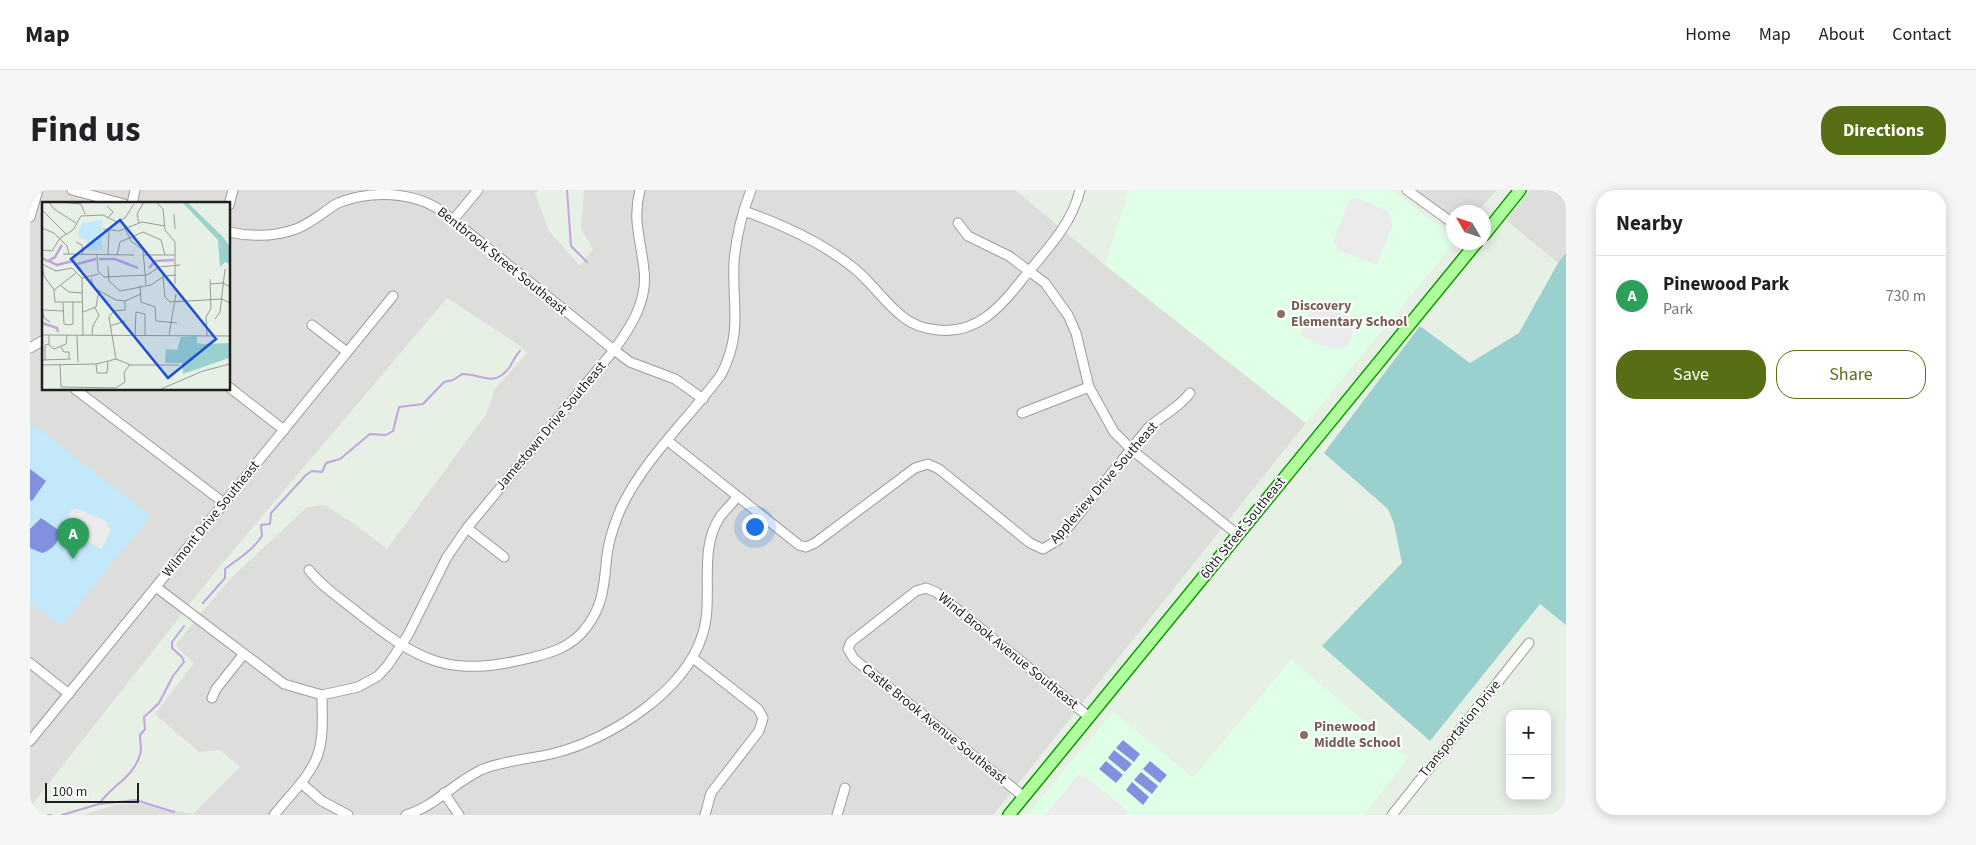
<!DOCTYPE html>
<html lang="en">
<head>
<meta charset="utf-8">
<style>
	:root { --surface:#fff; --page:#f6f6f6; --text:#202124; --muted:#757577; --line:#e0e0e0; --accent:#576f14 }
	body { margin:0; font-family:"Source Sans 3",sans-serif; background:var(--page); color:var(--text) }
	.controls { position:absolute; right:15px; bottom:15px; display:grid; overflow:hidden; border-radius:10px; box-shadow:0 2px 12px #0003 }
	.controls button { width:45px; height:45px; display:grid; place-items:center; padding:0; border:0; border-bottom:1px solid var(--line); background:var(--surface); color:var(--text); font:25px sans-serif }
	.compass { position:absolute; left:1416px; top:15px; width:45px; height:45px; border-radius:50%; background:var(--surface); box-shadow:0 2px 12px #0003; rotate:309deg }
	.scale { position:absolute; left:15px; bottom:12px; width:94px; box-sizing:border-box; padding-left:5px; border:2px solid #1f1f1f; border-top:0; font-size:14px; line-height:18px; white-space:nowrap; color:#1f1f1f; -webkit-text-stroke:4px #fff; paint-order:stroke }
	.you { position:absolute; left:724px; top:336px; width:18px; height:18px; margin:-12px; border:4px solid #fff; border-radius:50%; background:#1a73e8; box-shadow:0 0 0 8px #1a73e833 }
	.badge { display:grid; place-items:center; width:32px; height:32px; border-radius:50%; background:var(--accent); color:#fff; font-size:16px; font-weight:700 }
	.pin { position:absolute; translate:-50% -41px; filter:drop-shadow(0 1px 2px #0008) }
	.pin::after { content:''; position:absolute; top:26px; width:18px; height:15px; background:inherit; clip-path:polygon(0 0,100% 0,50% 100%) }
	.list { margin:0; padding:0; list-style:none }
	h2 { display:flex; justify-content:space-between; align-items:center; height:65px; margin:0; padding:0 20px; font-size:21px }
	h2 small { font-size:16px; font-weight:400; color:var(--muted) }
	.list li { display:grid; grid-template-columns:32px 1fr auto; gap:15px; align-items:center; box-sizing:border-box; height:80px; padding:0 20px; border-top:1px solid var(--line) }
	.list b { display:block; font-size:19px; white-space:nowrap }
	.list p { margin:0; font-size:16px; white-space:nowrap; color:var(--muted) }
	.list em { font-size:16px; font-style:normal; color:var(--muted) }
	.actions { display:flex; gap:10px; padding:15px 20px }
	.actions a { flex:1; padding:11px 0; border:1px solid var(--accent); border-radius:20px; text-align:center; font-size:18px; color:var(--accent) }
	.actions .main { background:var(--accent); color:#fff }
	.map { position:relative; flex:none; width:1536px; height:625px; overflow:hidden; border-radius:20px }
	header { display:flex; align-items:center; gap:30px; box-sizing:border-box; height:70px; padding:0 25px; background:var(--surface); border-bottom:1px solid var(--line) }
	header strong { font-size:24px }
	nav { display:flex; gap:28px; margin-inline-start:auto; font-size:18px }
	.intro { display:flex; align-items:center; justify-content:space-between; box-sizing:border-box; height:120px; padding:0 30px }
	h1 { margin:0; font-size:35px }
	.button { padding:12px 22px; border-radius:20px; background:var(--accent); color:#fff; font-size:18px; font-weight:700 }
	main { display:flex; gap:30px; padding:0 30px }
	aside { flex:1; background:var(--surface); border-radius:20px; box-shadow:0 2px 12px #0003 }
	.map>svg:first-child { display:block }
</style>
</head>
<body>
<header>
<strong>Map</strong>
<nav><a>Home</a><a>Map</a><a>About</a><a>Contact</a></nav>
</header>
<div class="intro"><h1>Find us</h1><a class="button">Directions</a></div>
<main>
<div class="map">
<svg width="1536" height="625" viewBox="0 0 1536 625">
	<rect width="100%" height="100%" fill="#e6f0e5"/>
	<!-- residential -->
	<g fill="#dddddc" fill-rule="evenodd">
		<path d="M 0,0 L 508,0 L 505,3 L 519,41 L 550,76 L 563,59 L 551,39 L 554,0 L 985,0 L 1075,75 L 1276,233 L 963,625 L 53,625 L 85,615 L 109,613 L 163,624 L 210,577 L 190,560 L 169,562 L 125,524 L 164,473 L 145,455 L 199,390 L 277,317 L 295,315 L 326,335 L 357,359 L 457,223 L 464,200 L 497,163 L 489,155 L 417,108 L 185,382 L 0,617 L 0,412 L 32,436 L 0,234 ZM 14,14 L 199,14 L 199,199 L 14,199 Z"/>
		<polygon points="1386,0 1467,0 1447,22 1424,22 1423,27"/>
		<polygon points="1500,0 1536,0 1536,63 1528,73 1476,30"/>
	</g>
	<!-- education -->
	<g fill="#dfffe7">
		<polygon points="1099,0 1362,0 1423,47 1424,53 1276,233 1075,75"/>
		<polygon points="1261,470 1378,568 1334,625 997,625 1083,522 1163,588"/>
	</g>
	<!-- forest -->
	<polygon fill="#9ad0cd" points="1536,63 1536,435 1510,414 1400,551 1292,456 1372,373 1364,334 1358,319 1294,263 1390,136 1440,173 1489,143 1528,73"/>
	<!-- park -->
	<polygon fill="#c2e8fa" points="0,232 121,326 31,436 0,412"/>
	<!-- pitch -->
	<g fill="#838fdf">
		<polygon points="0,279 16,291 2,311 0,310"/>
		<path d="M 11,328 L 30,341 C 30,352 22,360 12,363 L 0,358 L 0,339 Z"/>
		<polygon points="1093,550 1110,564 1104,572 1086,558"/>
		<polygon points="1084,560 1102,574 1095,582 1078,568"/>
		<polygon points="1076,571 1093,585 1086,593 1069,579"/>
		<polygon points="1120,571 1137,585 1130,593 1113,579"/>
		<polygon points="1111,582 1128,596 1122,604 1104,590"/>
		<polygon points="1102,592 1119,607 1113,615 1096,600"/>
	</g>
	<!-- parking -->
	<g fill="#ebebeb">
		<polygon points="1324,7 1358,21 1363,34 1347,75 1306,59 1307,55 1303,52 1319,11"/>
		<polygon points="1283,113 1327,130 1317,157 1302,159 1270,146"/>
		<polygon points="46,318 78,332 77,336 81,339 72,359 41,343 37,330 41,321"/>
		<polygon points="1050,583 1098,621 1095,625 1015,625"/>
	</g>
	<g fill="none" stroke-linecap="round" stroke-linejoin="round">
		<!-- stream -->
		<g stroke="#c0a5de" stroke-width="2">
			<polyline points="537,0 541,56 557,72"/>
			<path d="M 173,413 L 195,388 L 195,379 C 209,368 222,361 232,346 L 231,335 L 240,334 L 241,323 L 276,285 L 282,281 L 292,282 L 296,273 L 310,269 L 340,244 L 356,245 L 363,241 L 369,217 L 393,214 L 414,192 L 423,190 L 432,184 C 453,184 463,198 479,178 C 483,172 485,166 490,161"/>
			<path d="M 69,614 C 81,596 103,588 110,565 C 112,560 110,551 110,545 L 115,539 L 114,527 L 129,513 L 143,486 L 154,472 L 152,467 L 142,458 L 142,452 L 154,436"/>
			<polyline points="18,625 21,625"/>
			<polyline points="32,625 69,614 106,610 144,622"/>
		</g>
		<!-- minor casing -->
		<g stroke="#9c9c9c" stroke-width="11">
			<g id="minor">
				<polyline points="42,0 94,14"/>
				<polyline points="1377,0 1424,34"/>
				<polyline points="102,14 105,0"/>
				<polyline points="199,15 203,0"/>
				<path d="M 714,21 C 754,35 792,52 825,79 C 842,93 855,113 873,127 C 883,135 895,139 908,140 C 946,144 969,119 991,91 C 1014,62 1041,37 1050,0"/>
				<polyline points="0,27 8,0"/>
				<polyline points="423,30 448,0"/>
				<polyline points="928,33 938,46 979,66 1015,93 1038,125 1046,143 1059,197 1084,242 1102,260 1207,344"/>
				<path d="M 199,42 C 222,47 244,47 266,39 C 282,33 294,21 308,13 C 341,0 384,1 413,22 L 584,160 L 600,172 L 645,189 L 673,209"/>
				<polyline points="282,135 317,162"/>
				<polyline points="0,158 14,150"/>
				<polyline points="199,197 254,240"/>
				<polyline points="45,199 194,313"/>
				<polyline points="992,223 1059,197"/>
				<path d="M 638,251 L 769,355 L 776,357 L 785,353 L 885,278 L 898,274 L 909,279 L 1000,353 L 1013,359 L 1028,350 L 1118,238 C 1132,225 1148,219 1160,203"/>
				<polyline points="437,338 474,367"/>
				<path d="M 279,380 C 292,397 311,409 327,422 C 390,472 418,488 500,468 C 521,463 541,457 555,439 C 574,416 574,393 577,365 C 579,349 585,332 591,318 C 615,268 658,229 691,185 C 713,142 702,117 704,72 C 706,48 712,23 721,0"/>
				<path d="M 126,397 L 254,494 L 292,505 L 328,497 L 348,486 L 358,475 L 378,445 L 417,367 L 437,338 L 584,160 C 601,137 618,110 614,80 C 611,49 602,31 610,0"/>
				<polyline points="663,468 728,519 733,528 729,541 681,603 675,625"/>
				<polyline points="0,473 39,504"/>
				<polyline points="182,508 186,499 213,465"/>
				<polyline points="0,551 363,106"/>
				<polyline points="271,593 292,611 318,625"/>
				<polyline points="414,603 429,625"/>
				<polyline points="994,607 824,469 818,459 821,452 886,401 896,398 906,402 1059,527"/>
				<path d="M 244,625 C 259,606 280,587 288,564 C 294,546 292,524 292,505"/>
				<path d="M 376,625 C 404,617 425,592 451,580 C 474,570 502,569 525,563 C 580,549 654,502 672,446 C 685,409 667,361 690,327 C 695,320 702,314 707,307"/>
				<polyline points="807,625 815,598"/>
				<polyline points="1362,625 1499,453"/>
			</g>
		</g>
		<!-- major casing -->
		<g stroke="#0d9a00" stroke-width="14">
			<g id="major">
				<polyline points="1454,45 1490,0"/>
				<polyline points="979,625 1447,52"/>
			</g>
		</g>
		<!-- minor -->
		<use href="#minor" stroke="#fff" stroke-width="9"/>
		<!-- major -->
		<use href="#major" stroke="#affd9d" stroke-width="11"/>
	</g>
	<!-- markers -->
	<g fill="#8d6e63" stroke="#fff" stroke-width="2">
		<circle cx="1251" cy="124" r="5"/>
		<circle cx="1274" cy="545" r="5"/>
	</g>
	<g text-anchor="middle" dominant-baseline="central" stroke-width="4" stroke-linejoin="round" paint-order="stroke">
		<!-- street labels -->
		<g font-size="14" fill="#1f1f1f" stroke="#fff">
			<text transform="translate(472 71) rotate(39)">Bentbrook Street Southeast</text>
			<text transform="translate(521 236) rotate(-50)">Jamestown Drive Southeast</text>
			<text transform="translate(1074 293) rotate(-49)">Appleview Drive Southeast</text>
			<text transform="translate(181 329) rotate(-51)">Wilmont Drive Southeast</text>
			<text transform="translate(1213 338) rotate(-51)">60th Street Southeast</text>
			<text transform="translate(978 461) rotate(39)">Wind Brook Avenue Southeast</text>
			<text transform="translate(904 534) rotate(39)">Castle Brook Avenue Southeast</text>
			<text transform="translate(1430 539) rotate(-51)">Transportation Drive</text>
		</g>
		<!-- education labels -->
		<g font-size="14" font-weight="bold" fill="#785e54" stroke="#fff" text-anchor="start">
			<text x="1261" y="116">Discovery<tspan x="1261" dy="16">Elementary School</tspan></text>
			<text x="1284" y="537">Pinewood<tspan x="1284" dy="16">Middle School</tspan></text>
		</g>
	</g>
	<!-- overview -->
	<g transform="translate(12 12)">
		<rect width="188" height="188" fill="#e6f0e5"/>
		<path d="M 140,0 L 145,0 L 182,36 L 187,44 L 187,62 L 183,60 L 178,65 L 176,38 ZM 155,134 L 155,141 L 160,142 L 187,141 L 187,156 L 141,172 L 140,161 L 123,161 L 124,147 L 135,148 L 139,135 Z" fill="#9ad0cd"/>
		<path d="M 60,18 L 60,48 L 46,48 L 45,38 L 35,34 L 40,21 Z" fill="#c2e8fa"/>
		<path fill="none" stroke="#c0a5de" stroke-width="2.5" d="M 0,56 L 6,59 L 13,55 L 20,43M 57,57 L 73,57 L 96,66M 7,59 L 15,63 L 31,59 L 39,68M 35,62 L 54,57M 107,66 L 113,59 L 132,58M 0,121 L 15,126 L 16,130"/>
		<path fill="none" stroke="#969c96" stroke-width="1" d="M 7,0 L 12,7 L 34,21M 18,0 L 39,2 L 43,12M 114,0 L 121,7 L 123,28 L 133,40 L 133,82M 65,4 L 71,10 L 66,16M 0,8 L 24,32M 132,12 L 133,27M 79,18 L 89,39 L 101,48 L 104,83M 97,21 L 95,12 L 102,0M 0,26 L 12,31 L 25,44 L 27,52M 61,27 L 77,29 L 100,20 L 123,24M 34,40 L 40,43 L 41,53M 0,48 L 10,49 L 18,36 L 31,28 L 39,14 L 61,13 L 75,20 L 83,16 L 92,2M 21,52 L 92,53M 55,53 L 56,69 L 62,75 L 105,73 L 117,65 L 138,63M 66,53 L 67,28M 75,53 L 78,40 L 101,30 L 119,38 L 123,53M 102,53 L 133,53M 0,62 L 2,74 L 12,88 L 13,100 L 40,100M 0,62 L 14,69 L 30,66 L 40,76 L 57,72M 66,64 L 67,79 L 78,89 L 109,83 L 122,74 L 134,73M 121,75 L 123,95 L 128,100 L 180,97 L 188,101M 40,76 L 41,133M 49,76 L 52,86 L 74,98 L 83,99 L 99,92M 168,82 L 181,81 L 188,85M 98,83 L 99,100 L 113,105 L 114,119 L 135,121M 19,84 L 27,90 L 40,91M 12,88 L 34,71M 21,100 L 22,122 L 27,123 L 31,122 L 31,100M 0,107 L 2,116 L 8,120M 0,108 L 22,109M 41,110 L 54,105 L 57,88M 173,117 L 178,110 L 183,67M 68,124 L 83,119M 0,133 L 188,134M 7,133 L 7,143 L 12,147 L 24,142 L 25,133M 35,133 L 36,160M 50,133 L 51,124 L 57,113 L 53,106M 93,133 L 94,110 L 103,112 L 103,133M 127,133 L 134,92M 165,134 L 164,115 L 169,106 L 168,77M 19,145 L 22,150 L 27,150 L 27,157M 74,157 L 67,115 L 72,109 L 83,108 L 83,99M 74,157 L 89,163 L 137,163M 0,158 L 29,157M 3,158 L 3,143 L 7,142M 18,162 L 19,185 L 74,186 L 83,180 L 82,171 L 88,162M 54,162 L 55,171 L 65,171 L 66,160M 0,163 L 54,162 L 74,157M 119,187 L 161,169 L 188,162"/>
		<path fill="#1d4ed8" fill-opacity="0.15" stroke="#1d4ed8" stroke-width="2.5" d="M 78,18 L 174,137 L 126,176 L 29,57 Z"/>
		<rect width="188" height="188" fill="none" stroke="#1f1f1f" stroke-width="2.5"/>
	</g>
</svg>
<div class="controls">
<button>+</button>
<button>−</button>
</div>
<svg class="compass" viewBox="-18 -18 36 36"><path d="M0-13l5 13h-10z" fill="#e53935"/><path d="M0 13l5-13h-10z" fill="#757577"/></svg>
<div class="scale">100 m</div>
<div class="you"></div>
<div class="pin badge" style="left:43px;top:369px;background:#2e9e5b">A</div>
</div>
<aside>
<h2>Nearby<small></small></h2>
<ul class="list">
<li><span class="badge" style="background:#2e9e5b">A</span><div><b>Pinewood Park</b><p>Park</p></div><em>730 m</em></li>
</ul>
<div class="actions"><a class="main">Save</a><a>Share</a></div>
</aside>
</main>
</body>
</html>
